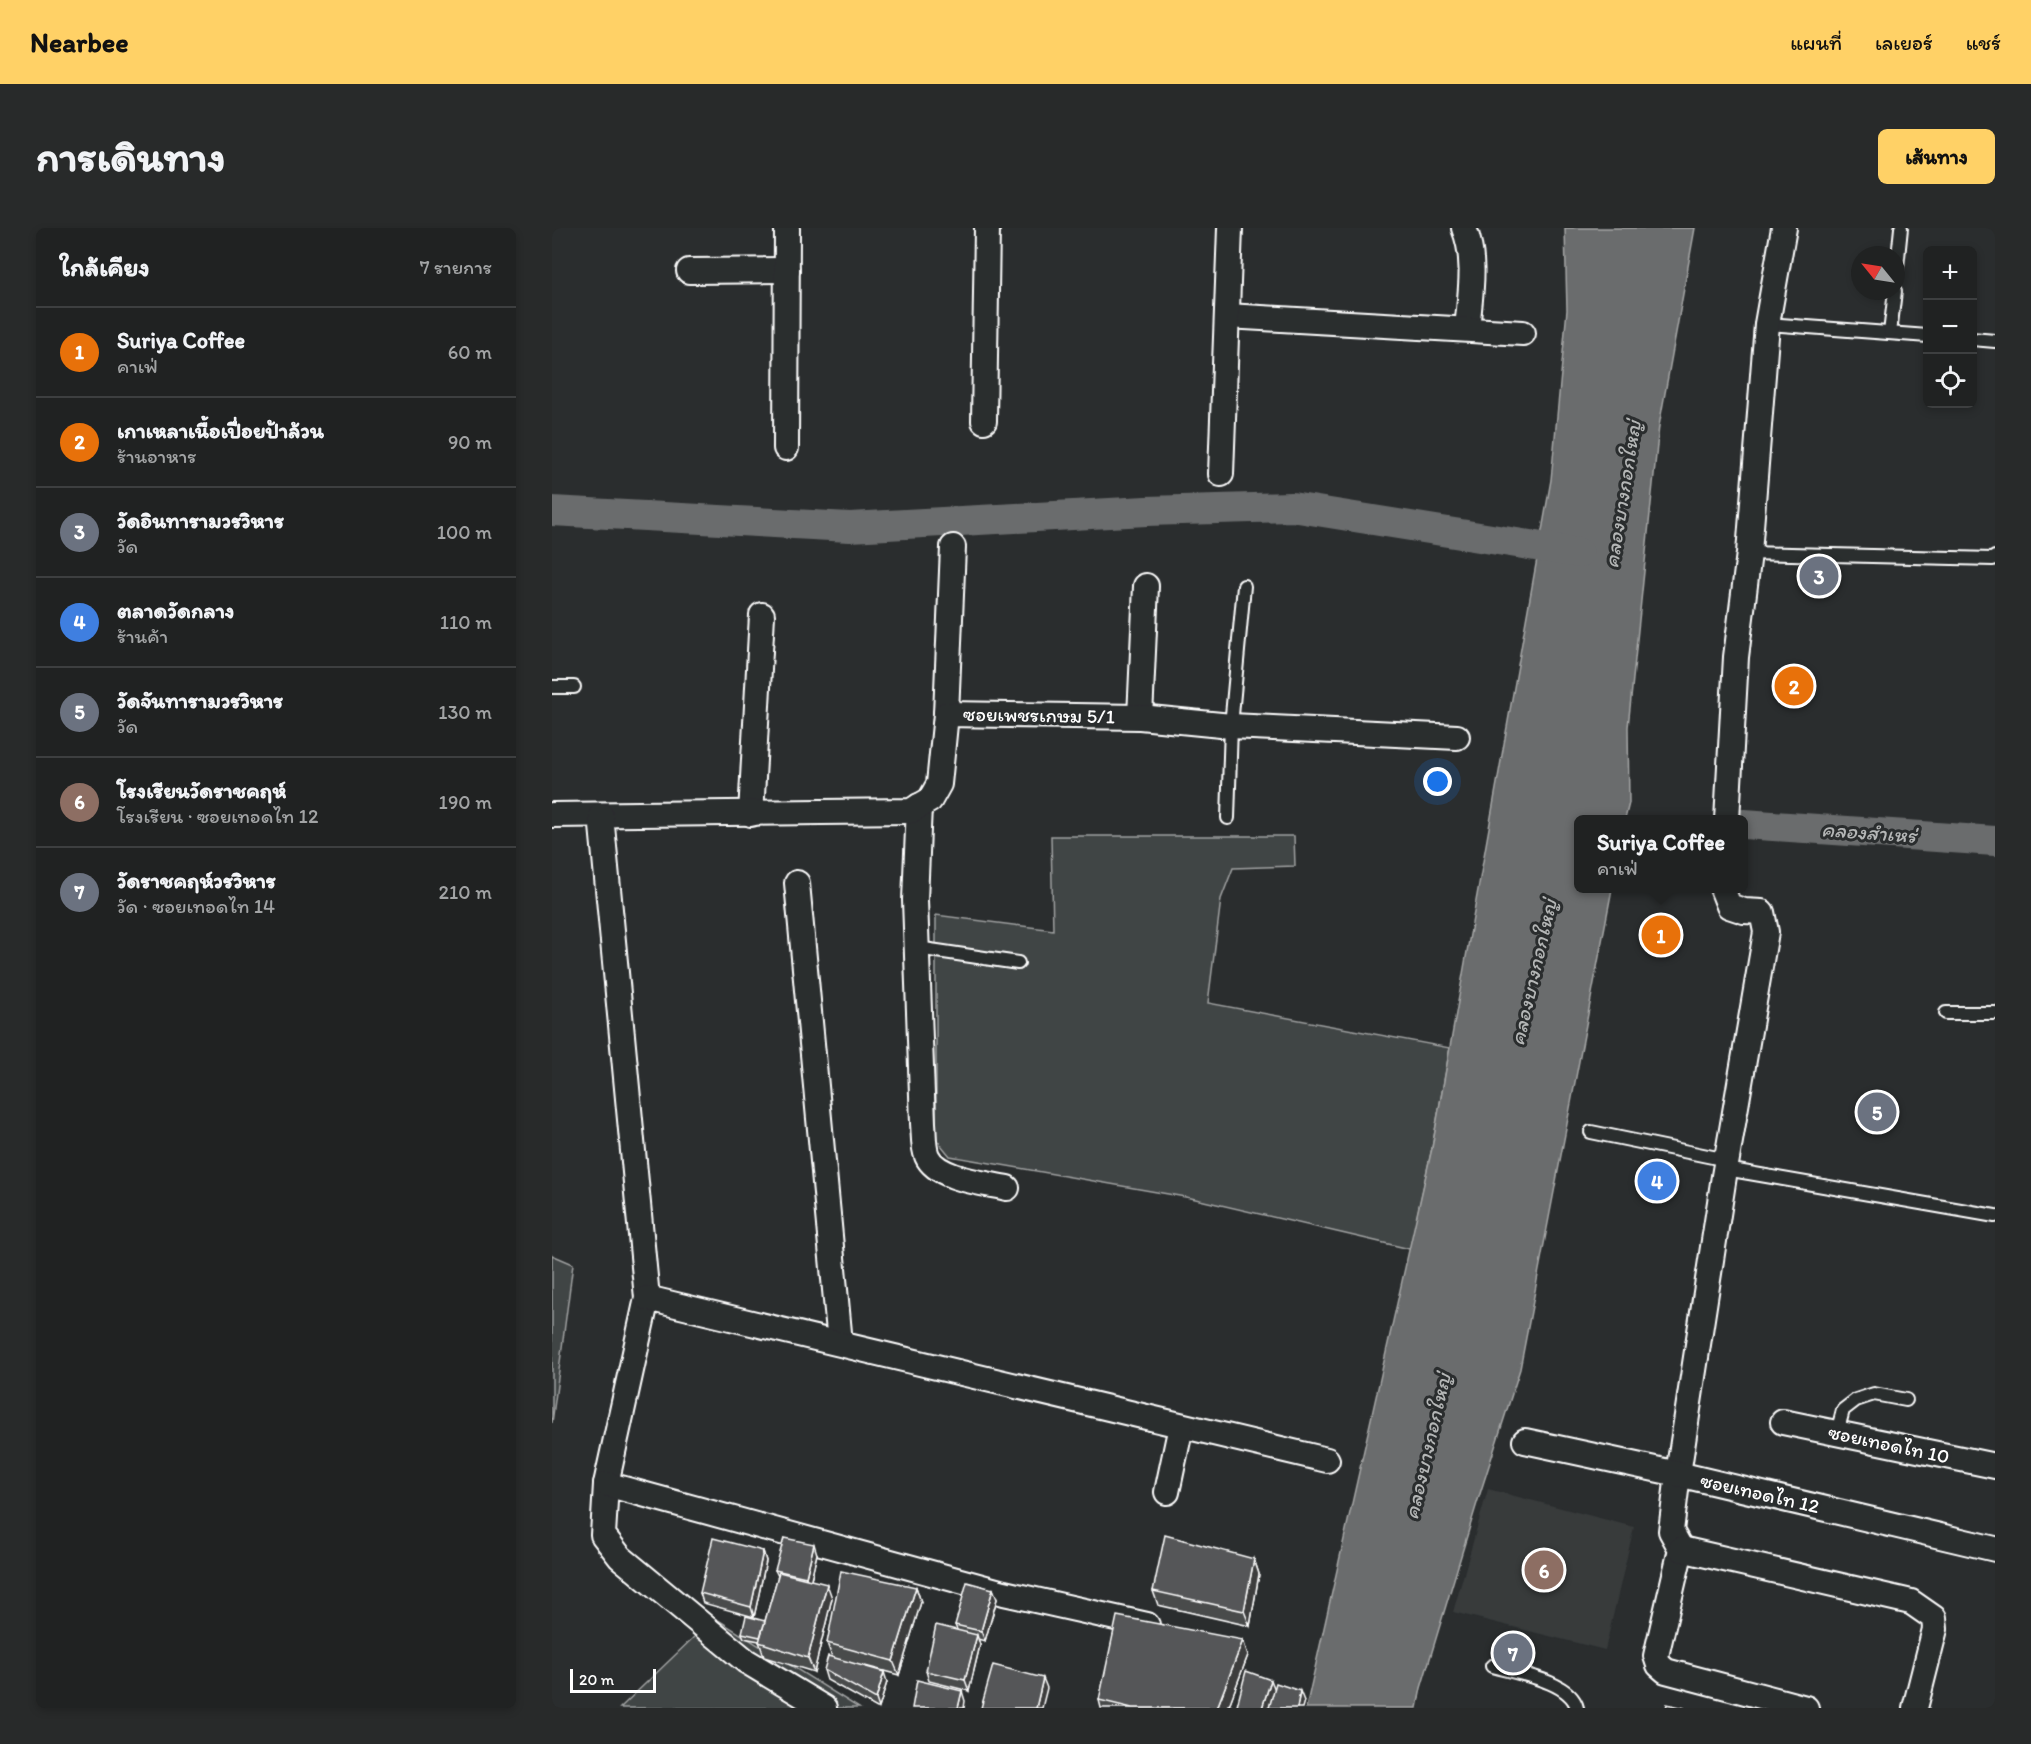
<!DOCTYPE html>
<html lang="th">
<head>
<meta charset="utf-8">
<style>
	:root { --surface:#202222; --page:#282a2a; --text:#f1f3f6; --muted:#a2a4a5; --line:#3d3f40; --accent:#ffd166 }
	body { margin:0; font-family:Itim,"Playpen Sans Thai",sans-serif; background:var(--page); color:var(--text) }
	.controls { position:absolute; right:18px; top:18px; display:grid; overflow:hidden; border-radius:9px; box-shadow:0 3px 9px #0003 }
	.controls button { width:54px; height:54px; display:grid; place-items:center; padding:0; border:0; border-bottom:2px solid var(--line); background:var(--surface); color:var(--text); font:30px sans-serif }
	.compass { position:absolute; left:1299px; top:18px; width:54px; height:54px; border-radius:50%; background:var(--surface); box-shadow:0 3px 9px #0003; rotate:300deg }
	.scale { position:absolute; left:18px; bottom:15px; width:86px; box-sizing:border-box; padding-left:6px; border:3px solid #fff; border-top:0; font-size:16px; line-height:21px; white-space:nowrap; color:#fff; -webkit-text-stroke:4px #2a2d2e; paint-order:stroke }
	.you { position:absolute; left:886px; top:554px; width:21px; height:21px; margin:-15px; border:4px solid #fff; border-radius:50%; background:#1a73e8; box-shadow:0 0 0 9px #1a73e833 }
	.badge { display:grid; place-items:center; width:39px; height:39px; border-radius:50%; background:var(--accent); color:#fff; font-size:20px; font-weight:700 }
	.pin { position:absolute; translate:-50% -50%; border:3px solid #fff; box-shadow:0 2px 6px #0006 }
	.popup { position:absolute; left:1022px; top:587px; width:174px; height:78px; box-sizing:border-box; display:grid; place-content:center; border-radius:9px; background:var(--surface); filter:drop-shadow(0 2px 4px #0005); font-size:20px; white-space:nowrap; color:var(--muted) }
	.popup b { font-size:22px; color:var(--text) }
	.popup::after { content:''; position:absolute; left:50%; top:100%; margin-left:-12px; border:12px solid transparent; border-top-color:var(--surface) }
	.list { margin:0; padding:0; list-style:none }
	h2 { display:flex; justify-content:space-between; align-items:center; height:78px; margin:0; padding:0 24px; font-size:26px }
	h2 small { font-size:20px; font-weight:400; color:var(--muted) }
	.list li { display:grid; grid-template-columns:39px 1fr auto; gap:18px; align-items:center; box-sizing:border-box; height:90px; padding:0 24px; border-top:2px solid var(--line) }
	.list b { display:block; font-size:22px; white-space:nowrap }
	.list p { margin:0; font-size:20px; white-space:nowrap; color:var(--muted) }
	.list em { font-size:20px; font-style:normal; color:var(--muted) }
	.icon { flex:none; width:33px; height:33px; fill:none; stroke:currentColor; stroke-width:2; stroke-linecap:round; stroke-linejoin:round }
	.map { position:relative; flex:none; width:1443px; height:1480px; overflow:hidden; border-radius:9px }
	header { display:flex; align-items:center; gap:36px; box-sizing:border-box; height:84px; padding:0 30px; background:var(--accent); color:#111 }
	header strong { font-size:28px }
	nav { display:flex; gap:33px; margin-inline-start:auto; font-size:21px }
	.intro { display:flex; align-items:center; justify-content:space-between; box-sizing:border-box; height:144px; padding:0 36px }
	h1 { margin:0; font-size:42px }
	.button { padding:15px 27px; border-radius:9px; background:var(--accent); color:#111; font-size:21px; font-weight:700 }
	main { display:flex; gap:36px; padding:0 36px }
	aside { flex:1; background:var(--surface); border-radius:9px; box-shadow:0 3px 9px #0003 }
	.map>svg:first-child { display:block }
</style>
</head>
<body>
<header>
<strong>Nearbee</strong>
<nav><a>แผนที่</a><a>เลเยอร์</a><a>แชร์</a></nav>
</header>
<div class="intro"><h1>การเดินทาง</h1><a class="button">เส้นทาง</a></div>
<main>
<aside>
<h2>ใกล้เคียง<small>7 รายการ</small></h2>
<ul class="list">
<li><span class="badge" style="background:#e8710a">1</span><div><b>Suriya Coffee</b><p>คาเฟ่</p></div><em>60 m</em></li>
<li><span class="badge" style="background:#e8710a">2</span><div><b>เกาเหลาเนื้อเปื่อยป้าล้วน</b><p>ร้านอาหาร</p></div><em>90 m</em></li>
<li><span class="badge" style="background:#6b7280">3</span><div><b>วัดอินทารามวรวิหาร</b><p>วัด</p></div><em>100 m</em></li>
<li><span class="badge" style="background:#3f7fe0">4</span><div><b>ตลาดวัดกลาง</b><p>ร้านค้า</p></div><em>110 m</em></li>
<li><span class="badge" style="background:#6b7280">5</span><div><b>วัดจันทารามวรวิหาร</b><p>วัด</p></div><em>130 m</em></li>
<li><span class="badge" style="background:#8d6e63">6</span><div><b>โรงเรียนวัดราชคฤห์</b><p>โรงเรียน · ซอยเทอดไท 12</p></div><em>190 m</em></li>
<li><span class="badge" style="background:#6b7280">7</span><div><b>วัดราชคฤห์วรวิหาร</b><p>วัด · ซอยเทอดไท 14</p></div><em>210 m</em></li>
</ul>
</aside>
<div class="map">
<svg width="1443" height="1480" viewBox="0 0 1443 1480">
	<rect width="100%" height="100%" fill="#2a2d2e"/>
	<filter id="ink" filterUnits="userSpaceOnUse"><feTurbulence type="fractalNoise" baseFrequency=".0167" numOctaves="2"/><feDisplacementMap in="SourceGraphic" scale="12" xChannelSelector="R" yChannelSelector="G"/><feConvolveMatrix kernelMatrix="1 2 1 2 8 2 1 2 1" color-interpolation-filters="sRGB"/></filter>
	<g filter="url(#ink)">
		<!-- built -->
		<polygon fill="#373a3b" points="936,1261 1082,1299 1053,1422 901,1384"/>
		<!-- green -->
		<g fill="#414445" stroke="#a0a2a2" stroke-width="1.5">
			<polygon points="499,608 742,608 743,638 681,640 669,671 656,775 898,820 880,920 858,1021 639,970 398,928 384,911 384,687 501,702"/>
			<polygon points="0,1027 21,1036 0,1195"/>
			<polygon points="166,1392 307,1480 68,1480 143,1408"/>
		</g>
		<!-- water -->
		<polygon fill="#6a6c6d" stroke="#a6a7a7" stroke-width="1.5" points="1013,0 1143,0 1107,198 1076,499 1077,575 1073,591 1026,592 1026,660 1060,661 968,1141 925,1275 869,1460 865,1480 754,1480 880,920 999,252 1015,82"/>
		<g fill="none" stroke-linecap="round" stroke-linejoin="round">
			<!-- canal -->
			<g stroke="#6a6c6d" stroke-width="30">
				<polyline points="0,283 298,299 594,283 740,279 1027,325"/>
				<polyline points="1192,596 1443,613"/>
			</g>
			<!-- service casing -->
			<g stroke="#fff" stroke-width="16">
				<g id="service">
					<polyline points="1344,49 1349,0"/>
					<polyline points="1215,96 1376,108"/>
					<polyline points="1338,105 1343,63"/>
					<polyline points="1420,111 1443,113"/>
					<polyline points="1197,325 1441,331 1443,329"/>
					<polyline points="0,459 22,459"/>
					<polyline points="676,590 679,498 692,358"/>
					<polyline points="365,720 466,735"/>
					<polyline points="1394,785 1443,785"/>
					<polyline points="1039,904 1175,932"/>
					<polyline points="1174,941 1443,988"/>
					<polyline points="1285,1205 1291,1182 1304,1172 1322,1166 1354,1172"/>
					<path d="M 940,1438 C 964,1445 1019,1453 1025,1480"/>
				</g>
			</g>
			<!-- minor casing -->
			<g stroke="#fff" stroke-width="28">
				<g id="minor">
					<path d="M 912,0 C 925,32 918,68 915,101"/>
					<polyline points="137,43 235,42"/>
					<polyline points="675,88 971,105"/>
					<polyline points="432,193 435,0"/>
					<polyline points="234,220 235,0"/>
					<polyline points="669,246 678,0"/>
					<polyline points="394,486 401,319"/>
					<polyline points="588,489 594,358"/>
					<path d="M 367,578 L 363,672 L 371,895 C 372,905 371,919 375,928 C 385,951 433,955 455,960"/>
					<polyline points="199,586 210,387"/>
					<polyline points="0,587 359,583 378,572 387,556 394,486 588,489 679,498 905,509"/>
					<polyline points="49,587 95,1070 54,1256 51,1307 68,1329 194,1433 272,1480"/>
					<polyline points="1175,592 1184,429 1197,325 1215,96 1232,0"/>
					<polyline points="245,655 288,1115"/>
					<polyline points="1170,660 1177,678 1192,683 1210,684 1214,704 1172,948 1126,1246 1119,1303 1129,1321 1104,1428 1107,1437 1114,1443 1254,1480"/>
					<polyline points="95,1070 775,1232"/>
					<polyline points="1231,1194 1443,1238"/>
					<polyline points="973,1213 1126,1246 1443,1321"/>
					<polyline points="54,1256 452,1365 595,1397"/>
					<polyline points="615,1264 629,1198"/>
					<polyline points="1129,1321 1359,1374 1382,1390 1383,1401 1363,1480"/>
				</g>
			</g>
			<!-- service -->
			<use href="#service" stroke="#2a2d2e" stroke-width="12"/>
			<!-- minor -->
			<use href="#minor" stroke="#2a2d2e" stroke-width="24"/>
		</g>
		<!-- wall -->
		<g fill="#494b4c" stroke="#fff" stroke-width="1.5">
			<polygon points="211,1323 214,1333 202,1389 151,1375 148,1365"/>
			<polygon points="265,1326 259,1352 280,1370 262,1444 212,1429 207,1413 192,1410 190,1405 213,1393 226,1348 223,1342"/>
			<polygon points="702,1331 707,1346 698,1398 606,1377 601,1363"/>
			<polygon points="364,1359 369,1374 347,1447 313,1438 335,1454 327,1480 325,1480 275,1452 272,1442 280,1429 275,1415"/>
			<polygon points="441,1361 445,1371 433,1413 426,1411 428,1417 417,1463 377,1453 374,1443 405,1402 403,1397"/>
			<polygon points="696,1427 677,1477 683,1480 549,1480 547,1472"/>
		</g>
		<!-- shaded-wall -->
		<g fill="#3c3d3e" stroke="#fff" stroke-width="1.5">
			<polygon points="262,1316 265,1326 257,1359 254,1349"/>
			<polygon points="211,1323 214,1333 202,1389 199,1379"/>
			<polygon points="702,1331 707,1346 698,1398 692,1383"/>
			<polygon points="275,1356 280,1370 262,1444 256,1430"/>
			<polygon points="364,1359 369,1374 347,1447 341,1433"/>
			<polygon points="441,1361 445,1371 433,1413 429,1403"/>
			<polygon points="425,1407 428,1417 417,1463 413,1452"/>
			<polygon points="691,1412 696,1427 676,1480 665,1480"/>
			<polygon points="332,1444 335,1454 327,1480 324,1471"/>
			<polygon points="491,1450 495,1460 490,1480 484,1480"/>
			<polygon points="719,1452 723,1462 717,1480 710,1480"/>
			<polygon points="410,1463 413,1473 412,1480 406,1480"/>
			<polygon points="748,1463 752,1473 750,1480 745,1480"/>
		</g>
		<!-- building -->
		<g fill="#555758" stroke="#fff" stroke-width="1.5">
			<polygon points="613,1307 702,1331 692,1383 601,1363"/>
			<polygon points="161,1310 211,1323 199,1379 148,1365"/>
			<polygon points="232,1310 262,1316 254,1349 223,1342"/>
			<polygon points="289,1343 364,1359 341,1433 275,1415"/>
			<polygon points="227,1344 275,1356 256,1430 207,1414"/>
			<polygon points="415,1354 441,1361 429,1403 403,1397"/>
			<polygon points="194,1388 213,1393 208,1409 190,1405"/>
			<polygon points="565,1388 691,1412 665,1480 580,1480 547,1472"/>
			<polygon points="384,1397 425,1407 413,1452 374,1443"/>
			<polygon points="276,1428 332,1444 324,1471 272,1442"/>
			<polygon points="441,1437 491,1450 484,1480 429,1480"/>
			<polygon points="694,1443 719,1452 710,1480 691,1480 685,1478"/>
			<polygon points="365,1452 410,1463 406,1480 360,1480"/>
			<polygon points="724,1455 748,1463 745,1480 717,1480"/>
			<polygon points="1115,1476 1133,1480 1114,1480"/>
			<polygon points="676,1477 683,1480 675,1480"/>
		</g>
	</g>
	<g text-anchor="middle" dominant-baseline="central" stroke-width="6" stroke-linejoin="round" paint-order="stroke">
		<!-- street labels -->
		<g font-size="20" fill="#fff" stroke="#2a2d2e">
			<text transform="translate(487 487) rotate(1)">ซอยเพชรเกษม 5/1</text>
			<text transform="translate(1337 1216) rotate(12)">ซอยเทอดไท 10</text>
			<text transform="translate(1208 1265) rotate(13)">ซอยเทอดไท 12</text>
		</g>
		<!-- water labels -->
		<g font-size="21" font-style="italic" fill="#b4b6b6" stroke="#2a2d2e">
			<text transform="translate(1070 266) rotate(-81)">คลองบางกอกใหญ่</text>
			<text transform="translate(1317 604) rotate(4)">คลองสำเหร่</text>
			<text transform="translate(981 744) rotate(-77)">คลองบางกอกใหญ่</text>
			<text transform="translate(875 1218) rotate(-77)">คลองบางกอกใหญ่</text>
		</g>
	</g>
</svg>
<div class="controls">
<button>+</button>
<button>−</button>
<button><svg class="icon" aria-label="locate" viewBox="0 0 24 24"><circle cx="12" cy="12" r="6"/><path d="M12 2v4M12 18v4M2 12h4M18 12h4"/></svg></button>
</div>
<svg class="compass" viewBox="-18 -18 36 36"><path d="M0-13l5 13h-10z" fill="#e53935"/><path d="M0 13l5-13h-10z" fill="#a2a4a5"/></svg>
<div class="scale">20 m</div>
<div class="you"></div>
<div class="pin badge" style="left:1109px;top:707px;background:#e8710a">1</div>
<div class="popup"><b>Suriya Coffee</b>คาเฟ่</div>
<div class="pin badge" style="left:1242px;top:458px;background:#e8710a">2</div>
<div class="pin badge" style="left:1267px;top:348px;background:#6b7280">3</div>
<div class="pin badge" style="left:1105px;top:953px;background:#3f7fe0">4</div>
<div class="pin badge" style="left:1325px;top:884px;background:#6b7280">5</div>
<div class="pin badge" style="left:992px;top:1342px;background:#8d6e63">6</div>
<div class="pin badge" style="left:961px;top:1425px;background:#6b7280">7</div>
</div>
</main>
</body>
</html>
